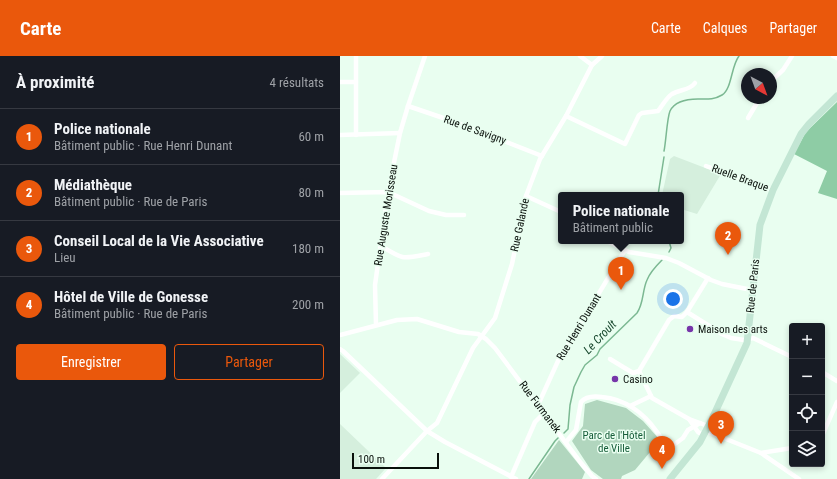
<!DOCTYPE html>
<html lang="fr">
<head>
<meta charset="utf-8">
<style>
	:root { --surface:#171b24; --page:#242831; --text:#f1f3f6; --muted:#9ea1a6; --line:#363941; --accent:#ea580c }
	body { margin:0; font-family:"Roboto Condensed",sans-serif; background:var(--page); color:var(--text) }
	.controls { position:absolute; right:12px; bottom:12px; display:grid; overflow:hidden; border-radius:4px; box-shadow:0 2px 6px #0003 }
	.controls button { width:36px; height:36px; display:grid; place-items:center; padding:0; border:0; border-bottom:1px solid var(--line); background:var(--surface); color:var(--text); font:20px sans-serif }
	.compass { position:absolute; left:401px; top:12px; width:36px; height:36px; border-radius:50%; background:var(--surface); box-shadow:0 2px 6px #0003; rotate:139deg }
	.scale { position:absolute; left:12px; bottom:10px; width:87px; box-sizing:border-box; padding-left:4px; border:2px solid #09100b; border-top:0; font-size:11px; line-height:14px; white-space:nowrap; color:#09100b; -webkit-text-stroke:3px #e9fef0; paint-order:stroke }
	.you { position:absolute; left:333px; top:243px; width:14px; height:14px; margin:-10px; border:3px solid #fff; border-radius:50%; background:#1a73e8; box-shadow:0 0 0 6px #1a73e833 }
	.badge { display:grid; place-items:center; width:26px; height:26px; border-radius:50%; background:var(--accent); color:#fff; font-size:13px; font-weight:700 }
	.pin { position:absolute; translate:-50% -33px; filter:drop-shadow(0 1px 2px #0008) }
	.pin::after { content:''; position:absolute; top:21px; width:14px; height:12px; background:inherit; clip-path:polygon(0 0,100% 0,50% 100%) }
	.popup { position:absolute; left:218px; top:136px; width:126px; height:52px; box-sizing:border-box; display:grid; place-content:center; border-radius:4px; background:var(--surface); filter:drop-shadow(0 1px 3px #0005); font-size:13px; white-space:nowrap; color:var(--muted) }
	.popup b { font-size:15px; color:var(--text) }
	.popup::after { content:''; position:absolute; left:50%; top:100%; margin-left:-8px; border:8px solid transparent; border-top-color:var(--surface) }
	.list { margin:0; padding:0; list-style:none }
	h2 { display:flex; justify-content:space-between; align-items:center; height:52px; margin:0; padding:0 16px; font-size:17px }
	h2 small { font-size:13px; font-weight:400; color:var(--muted) }
	.list li { display:grid; grid-template-columns:26px 1fr auto; gap:12px; align-items:center; box-sizing:border-box; height:56px; padding:0 16px; border-top:1px solid var(--line) }
	.list b { display:block; font-size:15px; white-space:nowrap }
	.list p { margin:0; font-size:13px; white-space:nowrap; color:var(--muted) }
	.list em { font-size:13px; font-style:normal; color:var(--muted) }
	.actions { display:flex; gap:8px; padding:12px 16px }
	.actions a { flex:1; padding:9px 0; border:1px solid var(--accent); border-radius:4px; text-align:center; font-size:14px; color:var(--accent) }
	.actions .main { background:var(--accent); color:#fff }
	.icon { flex:none; width:22px; height:22px; fill:none; stroke:currentColor; stroke-width:2; stroke-linecap:round; stroke-linejoin:round }
	.map { position:relative; flex:none; width:497px; height:423px; overflow:hidden }
	header { display:flex; align-items:center; gap:24px; box-sizing:border-box; height:56px; padding:0 20px; background:var(--accent); color:#fff }
	header strong { font-size:19px }
	nav { display:flex; gap:22px; margin-inline-start:auto; font-size:14px }
	main { display:flex }
	aside { flex:1; background:var(--surface) }
	.map>svg:first-child { display:block }
</style>
</head>
<body>
<header>
<strong>Carte</strong>
<nav><a>Carte</a><a>Calques</a><a>Partager</a></nav>
</header>
<main>
<aside>
<h2>À proximité<small>4 résultats</small></h2>
<ul class="list">
<li><span class="badge">1</span><div><b>Police nationale</b><p>Bâtiment public · Rue Henri Dunant</p></div><em>60 m</em></li>
<li><span class="badge">2</span><div><b>Médiathèque</b><p>Bâtiment public · Rue de Paris</p></div><em>80 m</em></li>
<li><span class="badge">3</span><div><b>Conseil Local de la Vie Associative</b><p>Lieu</p></div><em>180 m</em></li>
<li><span class="badge">4</span><div><b>Hôtel de Ville de Gonesse</b><p>Bâtiment public · Rue de Paris</p></div><em>200 m</em></li>
</ul>
<div class="actions"><a class="main">Enregistrer</a><a>Partager</a></div>
</aside>
<div class="map">
<svg width="497" height="423" viewBox="0 0 497 423">
	<rect width="100%" height="100%" fill="#e9fef0"/>
	<!-- built -->
	<g fill="#d5efdd">
		<polygon points="334,100 381,118 357,158 341,153 341,139 322,139 330,103"/>
		<polygon points="0,298 20,317 0,337"/>
		<polygon points="0,368 46,412 36,423 0,423"/>
	</g>
	<!-- green -->
	<g fill="#b1d6be">
		<polygon points="257,344 286,352 303,365 320,384 295,414 282,420 281,423 263,423 251,414 232,385 243,370 245,348"/>
		<polygon points="219,384 245,416 242,423 191,423"/>
	</g>
	<!-- forest -->
	<polygon fill="#8ecca5" points="497,46 497,143 478,137 487,115 454,98 466,76"/>
	<g fill="none" stroke-linecap="round" stroke-linejoin="round">
		<!-- stream -->
		<g stroke="#7bb892" stroke-width="1.5">
			<path d="M 324,95 C 326,86 327,62 330,55 C 335,45 348,43 358,43 C 366,43 374,44 382,39 C 392,33 391,10 399,0"/>
			<polyline points="318,139 324,101"/>
			<polyline points="329,196 331,192 329,185"/>
			<path d="M 224,377 L 228,373 L 230,349 L 234,331 L 241,316 L 245,309 L 257,299 L 260,293 L 297,257 C 304,247 302,235 307,224 C 310,216 316,210 322,204"/>
			<polyline points="189,423 215,385 218,382"/>
		</g>
		<!-- street -->
		<g stroke="#fff" stroke-width="4.5">
			<polyline points="16,0 16,79"/>
			<polyline points="240,0 252,9"/>
			<polyline points="493,0 497,2"/>
			<polyline points="431,25 443,14 452,0"/>
			<polyline points="0,26 16,26"/>
			<polyline points="68,50 118,67 202,100"/>
			<path d="M 226,60 L 285,88 L 299,59 L 302,57 L 318,55 C 323,49 326,42 332,38 C 340,33 349,35 355,27"/>
			<polyline points="408,62 420,42"/>
			<polyline points="0,79 60,77"/>
			<polyline points="366,110 433,134"/>
			<polyline points="0,137 48,136 89,155 106,159 124,159"/>
			<polyline points="186,140 221,156"/>
			<polyline points="267,185 289,196 326,202 339,207 371,224 382,228 412,234"/>
			<path d="M 41,190 C 64,204 62,203 88,198"/>
			<polyline points="347,256 382,278 391,282 404,284 413,282 452,301"/>
			<polyline points="36,269 35,229 48,136 60,77 68,50 85,0"/>
			<polyline points="0,279 57,264 77,263 119,276 138,278 146,283 155,292 241,407 252,420 256,423"/>
			<polyline points="0,293 3,295 87,375 105,386 176,423"/>
			<polyline points="270,303 293,317 299,315"/>
			<polyline points="299,315 329,264 334,260 342,261 347,256 368,222"/>
			<polyline points="299,315 312,342 349,363 368,370"/>
			<polyline points="482,316 497,325"/>
			<polyline points="198,349 218,305 285,194"/>
			<polyline points="290,350 311,340"/>
			<polyline points="349,363 358,376 363,379"/>
			<polyline points="366,375 421,397 459,423"/>
			<polyline points="482,380 497,346"/>
			<path d="M 226,386 L 236,374 L 241,346 C 246,340 255,340 262,341 C 285,343 304,357 317,376 C 321,381 323,387 326,392 L 328,393 L 343,382 L 348,374 L 360,367"/>
			<polyline points="421,397 452,392"/>
			<polyline points="171,421 195,366 204,357"/>
			<polyline points="42,423 87,375 97,367 133,292 155,262 172,208 186,140 200,103 226,60 252,9 262,0"/>
		</g>
		<!-- secondary -->
		<polyline stroke="#c3e6d4" stroke-width="7" points="330,423 360,386 372,363 407,287 420,169 433,134 461,78 469,68 497,40"/>
	</g>
	<!-- markers -->
	<g fill="#7635a9" stroke="#e9fef0" stroke-width="1.5">
		<circle cx="350" cy="273" r="4"/>
		<circle cx="275" cy="323" r="4"/>
	</g>
	<g text-anchor="middle" dominant-baseline="central" stroke-width="3" stroke-linejoin="round" paint-order="stroke">
		<!-- street labels -->
		<g font-size="11" fill="#09100b" stroke="#e9fef0">
			<text transform="translate(135 74) rotate(20)">Rue de Savigny</text>
			<text transform="translate(400 122) rotate(20)">Ruelle Braque</text>
			<text transform="translate(46 159) rotate(-81)">Rue Auguste Morisseau</text>
			<text transform="translate(180 169) rotate(-78)">Rue Galande</text>
			<text transform="translate(413 230) rotate(-84)">Rue de Paris</text>
			<text transform="translate(239 271) rotate(-59)">Rue Henri Dunant</text>
			<text transform="translate(200 351) rotate(53)">Rue Furmanek</text>
		</g>
		<!-- poi labels -->
		<g font-size="11" fill="#09100b" stroke="#e9fef0" text-anchor="start">
			<text x="358" y="273">Maison des arts</text>
			<text x="283" y="323">Casino</text>
		</g>
		<!-- park labels -->
		<g font-size="11" fill="#165d39" stroke="#e9fef0">
			<text x="274" y="379">Parc de l'Hôtel<tspan x="274" dy="13">de Ville</tspan></text>
		</g>
		<!-- water labels -->
		<g font-size="12" font-style="italic" fill="#17472d" stroke="#e9fef0">
			<text transform="translate(260 281) rotate(-46)">Le Croult</text>
		</g>
	</g>
</svg>
<div class="controls">
<button>+</button>
<button>−</button>
<button><svg class="icon" aria-label="locate" viewBox="0 0 24 24"><circle cx="12" cy="12" r="6"/><path d="M12 2v4M12 18v4M2 12h4M18 12h4"/></svg></button>
<button><svg class="icon" aria-label="layers" viewBox="0 0 24 24"><path d="M12 4l9 5-9 5-9-5zM3 14l9 5 9-5"/></svg></button>
</div>
<svg class="compass" viewBox="-18 -18 36 36"><path d="M0-13l5 13h-10z" fill="#e53935"/><path d="M0 13l5-13h-10z" fill="#9ea1a6"/></svg>
<div class="scale">100 m</div>
<div class="you"></div>
<div class="pin badge" style="left:281px;top:234px">1</div>
<div class="popup"><b>Police nationale</b>Bâtiment public</div>
<div class="pin badge" style="left:388px;top:199px">2</div>
<div class="pin badge" style="left:381px;top:388px">3</div>
<div class="pin badge" style="left:322px;top:413px">4</div>
</div>
</main>
</body>
</html>
